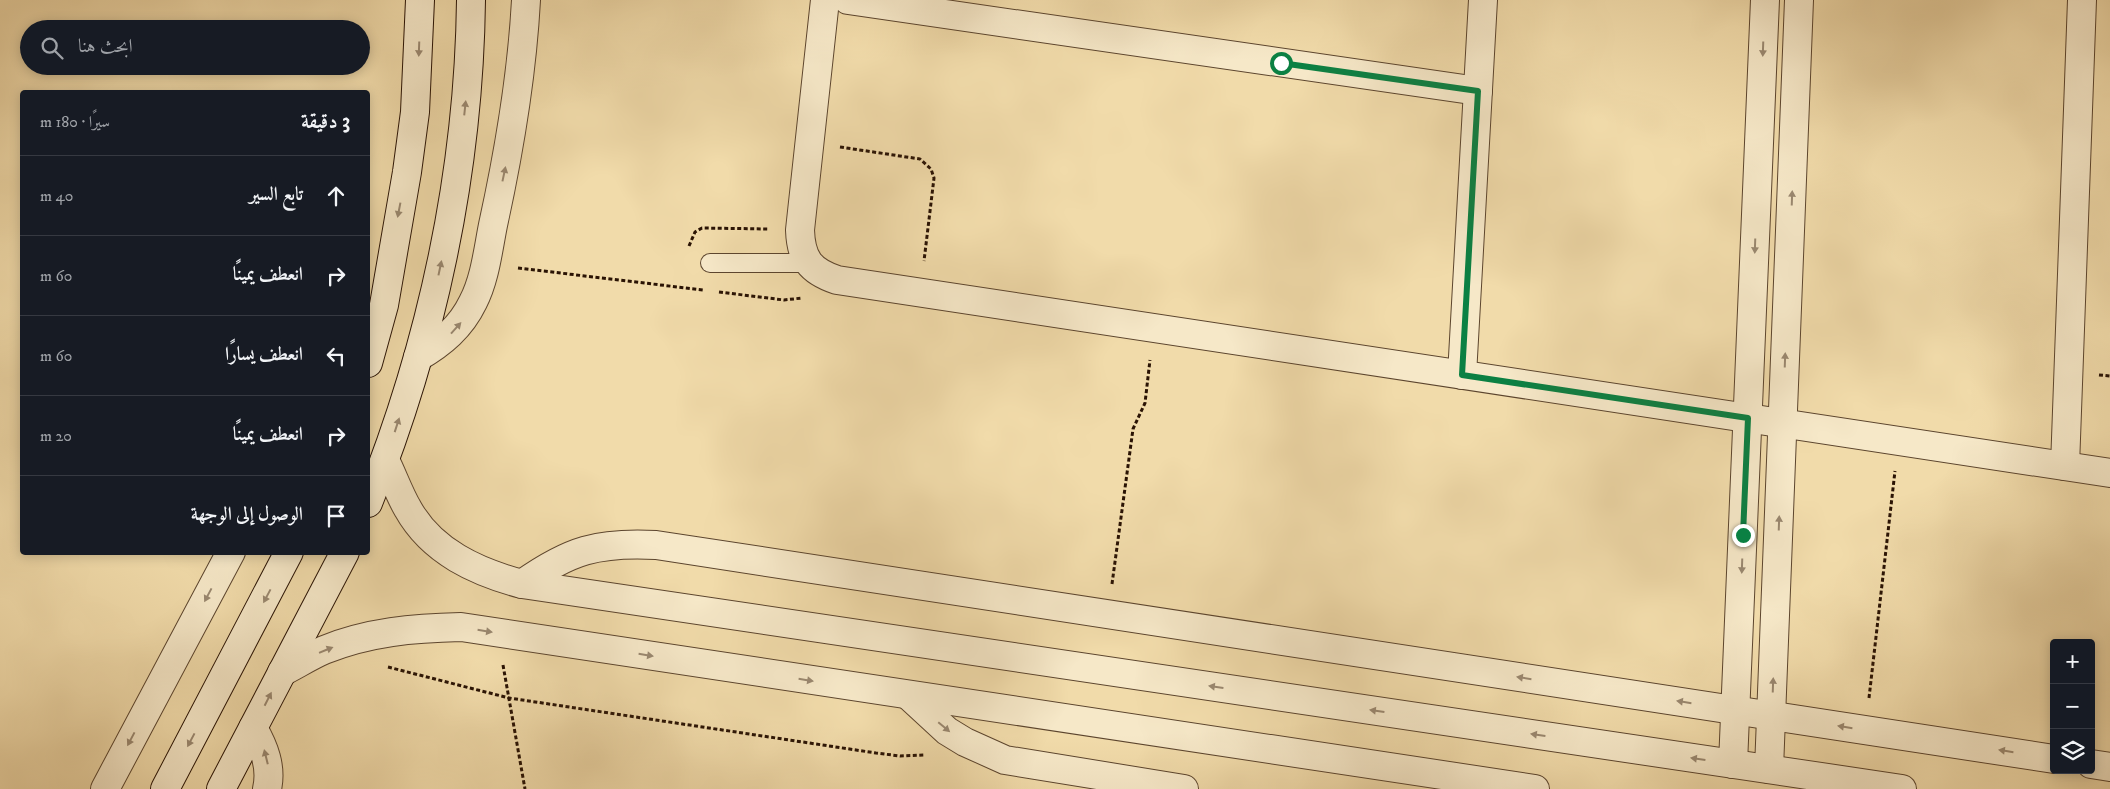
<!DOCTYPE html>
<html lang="ar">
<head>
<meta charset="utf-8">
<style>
	:root { --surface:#171b24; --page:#242831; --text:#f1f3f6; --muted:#9ea1a6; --line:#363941 }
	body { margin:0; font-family:"IM FELL DW Pica",Amiri,serif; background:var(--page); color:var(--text); direction:rtl }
	.controls { position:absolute; right:15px; bottom:15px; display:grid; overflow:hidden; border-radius:5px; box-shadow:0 2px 12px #0003 }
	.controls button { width:45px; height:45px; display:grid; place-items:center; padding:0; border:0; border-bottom:1px solid var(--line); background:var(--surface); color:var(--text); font:25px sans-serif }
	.stop { position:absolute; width:15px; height:15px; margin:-11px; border:4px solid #0b8043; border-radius:50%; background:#fff }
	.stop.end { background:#0b8043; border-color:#fff; box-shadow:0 1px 5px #0008 }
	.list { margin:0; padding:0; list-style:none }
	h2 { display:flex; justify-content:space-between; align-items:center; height:65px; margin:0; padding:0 20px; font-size:21px }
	h2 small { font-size:16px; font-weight:400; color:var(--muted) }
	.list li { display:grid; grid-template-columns:32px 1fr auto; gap:15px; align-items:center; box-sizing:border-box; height:80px; padding:0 20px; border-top:1px solid var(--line) }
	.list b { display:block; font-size:19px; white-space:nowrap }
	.list em { font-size:16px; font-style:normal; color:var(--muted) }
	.icon { flex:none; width:28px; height:28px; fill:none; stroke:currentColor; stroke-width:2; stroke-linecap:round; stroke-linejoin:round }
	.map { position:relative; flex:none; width:2110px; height:789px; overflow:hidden; direction:ltr }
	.search { position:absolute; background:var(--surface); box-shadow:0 2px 12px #0003; left:20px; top:20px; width:350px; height:55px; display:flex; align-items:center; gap:12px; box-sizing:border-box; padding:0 18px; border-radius:28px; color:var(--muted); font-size:19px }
	.panel { position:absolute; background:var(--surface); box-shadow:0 2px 12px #0003; left:20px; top:90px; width:350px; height:465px; border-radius:5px; direction:rtl }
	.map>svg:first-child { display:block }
</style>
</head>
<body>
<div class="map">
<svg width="2110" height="789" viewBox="0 0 2110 789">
	<rect width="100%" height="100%" fill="#f1dbaa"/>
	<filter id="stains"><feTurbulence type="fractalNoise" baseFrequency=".004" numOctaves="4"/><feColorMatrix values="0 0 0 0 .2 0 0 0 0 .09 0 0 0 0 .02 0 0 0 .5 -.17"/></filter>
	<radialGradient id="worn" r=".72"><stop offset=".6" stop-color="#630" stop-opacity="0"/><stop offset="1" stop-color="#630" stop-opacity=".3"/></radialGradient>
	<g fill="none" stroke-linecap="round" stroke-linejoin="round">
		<!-- lane casing -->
		<g stroke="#5c452e" stroke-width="20">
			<polyline id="lane" points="710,263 808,263"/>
		</g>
		<!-- street casing -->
		<g stroke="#5c452e" stroke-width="30">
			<g id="street">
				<path d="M 825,0 L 800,230 C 801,259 810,271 837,280 L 2110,473"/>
				<polyline points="848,0 1478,91"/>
				<path d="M 418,357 C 442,343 461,327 473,302 C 485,279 488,250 493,225 C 509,152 522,75 526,0"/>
				<polyline points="1462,375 1483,0"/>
				<path d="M 385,460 C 393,476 399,494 408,509 C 432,552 477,572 522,584 L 1902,789"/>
				<polyline points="2065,466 2082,0"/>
				<path d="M 522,584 C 570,550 598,542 656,545 L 2054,759"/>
				<path d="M 282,672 C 296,665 310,656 324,650 C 368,632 414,628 461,627 L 1535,789"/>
				<polyline points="908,695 947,731 965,742 1005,760 1184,789"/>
				<path d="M 253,728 C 264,747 272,767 267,789"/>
				<polyline points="1733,764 1765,0"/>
				<polyline points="2091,764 2110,767"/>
				<polyline points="1769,769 1799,0"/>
				<polyline points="105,789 231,552"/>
			</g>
		</g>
		<!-- secondary casing -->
		<g stroke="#2a1304" stroke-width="30">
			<g id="secondary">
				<polyline points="368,363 384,305 407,172 415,112 420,0"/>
				<path d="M 368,503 C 432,344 469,172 471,0"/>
				<polyline points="165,789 289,552"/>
				<polyline points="221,789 345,552"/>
			</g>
		</g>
		<!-- path -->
		<g stroke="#2a1304" stroke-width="3" stroke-dasharray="4 2.5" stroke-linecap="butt">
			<polyline points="840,147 920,159 931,169 934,178 924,261"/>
			<polyline points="689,246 695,232 702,228 769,229"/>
			<polyline points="518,268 703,290"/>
			<polyline points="719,292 784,300 802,298"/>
			<polyline points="2099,375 2110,376"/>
			<polyline points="1112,584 1133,429 1145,403 1150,360"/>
			<polyline points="503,665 525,789"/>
			<polyline points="388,667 509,698 876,753 900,756 925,755"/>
			<polyline points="1869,698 1895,471"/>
		</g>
		<!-- lane -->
		<use href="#lane" stroke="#f6e8c8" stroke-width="18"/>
		<!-- street -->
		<use href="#street" stroke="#f6e8c8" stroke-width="28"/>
		<!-- secondary -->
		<use href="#secondary" stroke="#f6e8c8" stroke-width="28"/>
	</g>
	<!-- one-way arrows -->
	<defs><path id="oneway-solid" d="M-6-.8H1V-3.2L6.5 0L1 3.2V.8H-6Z" transform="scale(1.25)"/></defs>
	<g fill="#9a8870">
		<use href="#oneway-solid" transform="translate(419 49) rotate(92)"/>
		<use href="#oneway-solid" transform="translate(1763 49) rotate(92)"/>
		<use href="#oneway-solid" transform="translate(465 108) rotate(-84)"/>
		<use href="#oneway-solid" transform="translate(504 174) rotate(-78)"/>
		<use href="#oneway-solid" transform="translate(1792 198) rotate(-88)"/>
		<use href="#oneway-solid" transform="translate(399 210) rotate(101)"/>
		<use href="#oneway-solid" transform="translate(1755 246) rotate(92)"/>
		<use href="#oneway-solid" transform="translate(440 268) rotate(-78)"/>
		<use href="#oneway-solid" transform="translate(456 328) rotate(-48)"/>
		<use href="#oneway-solid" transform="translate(1785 360) rotate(-88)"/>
		<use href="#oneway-solid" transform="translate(397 425) rotate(-72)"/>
		<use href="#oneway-solid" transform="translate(1779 523) rotate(-88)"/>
		<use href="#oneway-solid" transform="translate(1742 566) rotate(92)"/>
		<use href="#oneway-solid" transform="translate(208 595) rotate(118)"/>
		<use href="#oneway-solid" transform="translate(267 596) rotate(118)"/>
		<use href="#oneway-solid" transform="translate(485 631) rotate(9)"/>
		<use href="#oneway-solid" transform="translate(326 650) rotate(-22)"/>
		<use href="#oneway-solid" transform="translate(646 655) rotate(9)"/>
		<use href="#oneway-solid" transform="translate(1524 678) rotate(-171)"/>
		<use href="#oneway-solid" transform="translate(806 680) rotate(9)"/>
		<use href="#oneway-solid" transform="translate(1773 685) rotate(-88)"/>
		<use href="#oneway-solid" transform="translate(1216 687) rotate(-172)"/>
		<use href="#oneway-solid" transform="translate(268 699) rotate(-63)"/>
		<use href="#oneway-solid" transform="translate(1684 702) rotate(-171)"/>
		<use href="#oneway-solid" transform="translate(1377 711) rotate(-172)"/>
		<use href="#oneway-solid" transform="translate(944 727) rotate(40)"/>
		<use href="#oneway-solid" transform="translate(1845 727) rotate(-171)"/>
		<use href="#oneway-solid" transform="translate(1538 735) rotate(-172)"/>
		<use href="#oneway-solid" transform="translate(131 739) rotate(118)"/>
		<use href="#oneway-solid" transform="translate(191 740) rotate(118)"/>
		<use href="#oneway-solid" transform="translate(2006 751) rotate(-171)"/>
		<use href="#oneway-solid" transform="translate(266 757) rotate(-104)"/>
		<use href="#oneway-solid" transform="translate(1698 759) rotate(-172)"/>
	</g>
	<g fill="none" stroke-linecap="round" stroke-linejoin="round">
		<!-- route -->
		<polyline stroke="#0b8043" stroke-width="6" points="1281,63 1478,91 1462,375 1748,418 1743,535"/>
	</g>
	<rect width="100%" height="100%" filter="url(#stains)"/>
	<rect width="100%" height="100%" fill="url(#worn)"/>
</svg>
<div class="controls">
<button>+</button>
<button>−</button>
<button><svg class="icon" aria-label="layers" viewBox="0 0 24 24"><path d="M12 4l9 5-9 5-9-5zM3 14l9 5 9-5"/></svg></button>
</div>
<div class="stop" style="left:1281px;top:63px"></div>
<div class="stop end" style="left:1743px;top:535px"></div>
<div class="search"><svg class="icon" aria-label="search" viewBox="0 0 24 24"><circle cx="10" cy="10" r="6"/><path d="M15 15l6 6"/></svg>ابحث هنا</div>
<section class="panel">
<h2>3 دقيقة<small>سيرًا · 180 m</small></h2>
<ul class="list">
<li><svg class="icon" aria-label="ahead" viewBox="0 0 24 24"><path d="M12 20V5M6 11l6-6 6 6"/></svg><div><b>تابع السير</b></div><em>40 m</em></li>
<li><svg class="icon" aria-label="right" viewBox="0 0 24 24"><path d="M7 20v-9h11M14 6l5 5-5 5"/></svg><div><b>انعطف يمينًا</b></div><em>60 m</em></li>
<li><svg class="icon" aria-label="left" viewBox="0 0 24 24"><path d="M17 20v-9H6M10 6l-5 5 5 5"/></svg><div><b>انعطف يسارًا</b></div><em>60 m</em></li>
<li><svg class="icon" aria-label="right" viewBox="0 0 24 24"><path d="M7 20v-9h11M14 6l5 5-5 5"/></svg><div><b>انعطف يمينًا</b></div><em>20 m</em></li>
<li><svg class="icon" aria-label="arrive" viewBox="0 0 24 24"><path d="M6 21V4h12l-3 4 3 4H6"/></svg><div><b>الوصول إلى الوجهة</b></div></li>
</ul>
</section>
</div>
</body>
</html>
